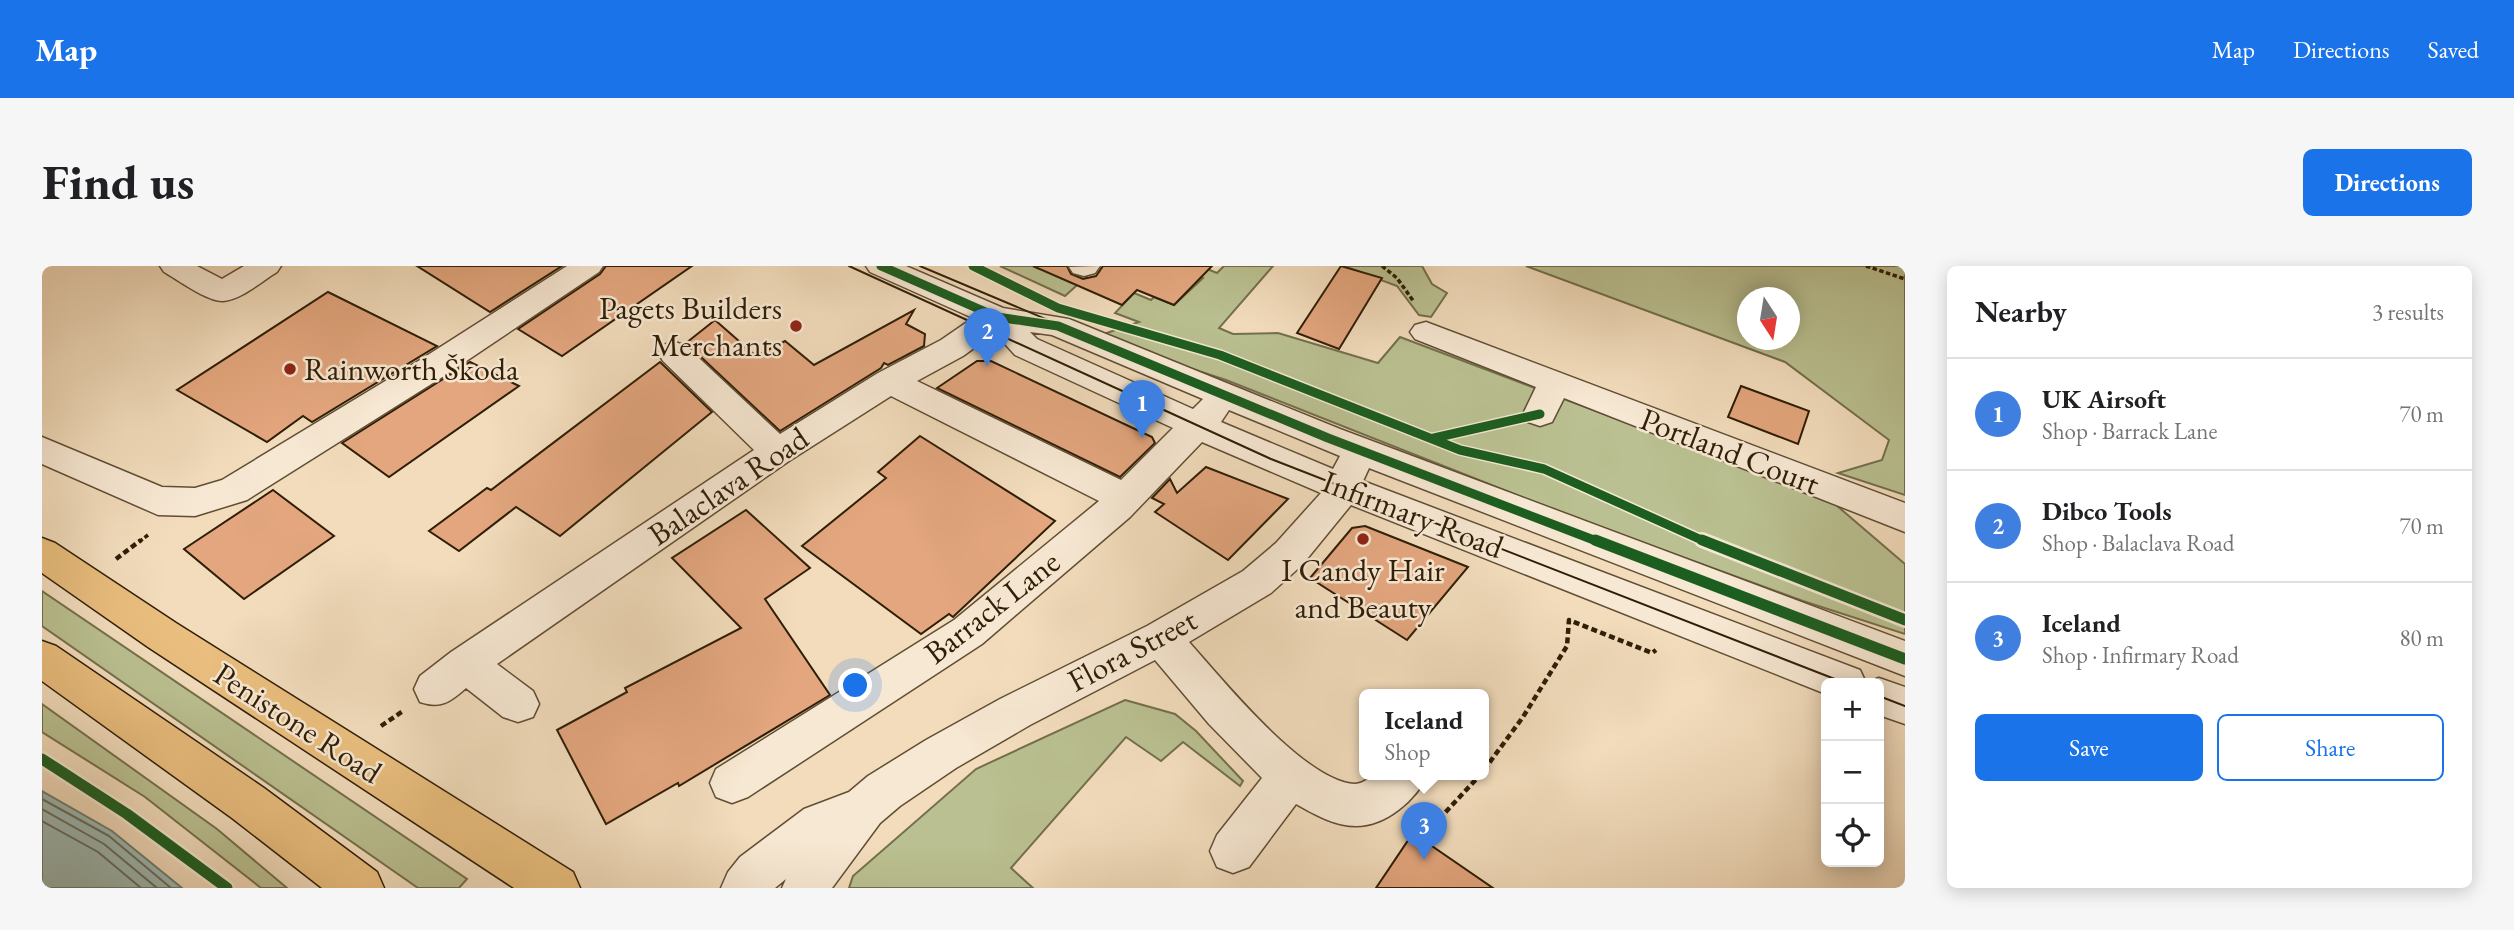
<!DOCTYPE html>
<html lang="en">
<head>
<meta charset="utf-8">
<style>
	:root { --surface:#fff; --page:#f6f6f6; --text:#202124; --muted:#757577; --line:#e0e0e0; --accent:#1a73e8 }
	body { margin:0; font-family:"EB Garamond",serif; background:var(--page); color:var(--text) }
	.controls { position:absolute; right:21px; bottom:21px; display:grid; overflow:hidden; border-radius:10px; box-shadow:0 4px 18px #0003 }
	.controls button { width:63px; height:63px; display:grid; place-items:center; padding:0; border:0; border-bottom:2px solid var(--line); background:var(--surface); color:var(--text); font:35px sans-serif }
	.compass { position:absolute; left:1695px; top:21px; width:63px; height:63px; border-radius:50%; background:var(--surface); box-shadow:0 4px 18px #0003; rotate:168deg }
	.you { position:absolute; left:814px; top:420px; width:24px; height:24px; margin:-18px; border:5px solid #fff; border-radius:50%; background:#1a73e8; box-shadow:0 0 0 10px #1a73e833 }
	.badge { display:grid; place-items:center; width:46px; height:46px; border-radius:50%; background:var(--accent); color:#fff; font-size:23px; font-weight:700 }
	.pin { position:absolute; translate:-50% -58px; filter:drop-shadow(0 2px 4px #0008) }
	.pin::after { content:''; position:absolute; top:37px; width:24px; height:21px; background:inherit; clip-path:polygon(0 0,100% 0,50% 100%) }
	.popup { position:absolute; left:1317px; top:423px; width:130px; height:91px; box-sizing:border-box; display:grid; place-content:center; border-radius:10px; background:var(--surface); filter:drop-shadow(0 2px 5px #0005); font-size:23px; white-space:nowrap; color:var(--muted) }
	.popup b { font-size:26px; color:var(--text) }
	.popup::after { content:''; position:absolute; left:50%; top:100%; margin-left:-14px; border:14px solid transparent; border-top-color:var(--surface) }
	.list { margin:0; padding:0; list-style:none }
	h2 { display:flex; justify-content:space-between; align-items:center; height:91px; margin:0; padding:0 28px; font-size:30px }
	h2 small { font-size:23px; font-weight:400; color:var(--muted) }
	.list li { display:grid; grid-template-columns:46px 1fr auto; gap:21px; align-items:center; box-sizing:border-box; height:112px; padding:0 28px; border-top:2px solid var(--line) }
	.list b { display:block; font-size:26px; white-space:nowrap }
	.list p { margin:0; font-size:23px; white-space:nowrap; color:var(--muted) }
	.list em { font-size:23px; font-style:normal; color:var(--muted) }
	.actions { display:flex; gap:14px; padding:21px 28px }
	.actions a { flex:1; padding:16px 0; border:2px solid var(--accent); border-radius:10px; text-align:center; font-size:24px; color:var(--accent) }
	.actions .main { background:var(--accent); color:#fff }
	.icon { flex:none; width:38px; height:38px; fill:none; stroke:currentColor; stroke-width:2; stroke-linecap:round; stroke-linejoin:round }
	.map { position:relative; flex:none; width:1863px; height:622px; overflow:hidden; border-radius:10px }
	header { display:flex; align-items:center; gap:42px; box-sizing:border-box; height:98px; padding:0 35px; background:var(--accent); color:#fff }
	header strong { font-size:33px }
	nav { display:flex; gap:38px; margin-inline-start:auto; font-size:24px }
	.intro { display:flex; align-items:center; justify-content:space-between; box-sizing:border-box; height:168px; padding:0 42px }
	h1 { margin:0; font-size:49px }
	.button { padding:18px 32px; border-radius:10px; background:var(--accent); color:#fff; font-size:24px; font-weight:700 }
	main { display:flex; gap:42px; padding:0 42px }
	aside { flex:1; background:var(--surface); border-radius:10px; box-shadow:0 4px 18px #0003 }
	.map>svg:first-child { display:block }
</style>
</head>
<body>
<header>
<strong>Map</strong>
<nav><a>Map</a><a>Directions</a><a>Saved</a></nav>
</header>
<div class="intro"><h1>Find us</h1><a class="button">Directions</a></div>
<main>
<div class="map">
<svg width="1863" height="622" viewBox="0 0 1863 622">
	<rect width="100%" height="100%" fill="#f2dcbc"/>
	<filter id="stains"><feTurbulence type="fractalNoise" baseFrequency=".00286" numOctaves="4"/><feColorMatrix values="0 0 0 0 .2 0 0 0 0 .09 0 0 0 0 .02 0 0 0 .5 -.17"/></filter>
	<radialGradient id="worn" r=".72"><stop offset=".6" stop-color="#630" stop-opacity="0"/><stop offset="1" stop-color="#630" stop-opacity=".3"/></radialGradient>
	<!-- green -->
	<g fill="#bac091" stroke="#746f4c" stroke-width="2" fill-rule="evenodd">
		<path d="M 958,0 L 991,0 L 997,3 C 1013,0 1031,3 1046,9 L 1023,30 Z"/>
		<polygon points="1158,0 1175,7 1182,0 1231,0 1177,62 1191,68 1236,67 1336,97 1358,71 1787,233 1863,298 1863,368 1761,335 1528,250 1184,114 1053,71 1097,56 1073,47 1092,27 1109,34 1112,31 1132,39 1161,12 1136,1"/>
		<polygon points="1302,0 1380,0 1390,18 1405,27 1389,51 1377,49 1355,20"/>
		<path d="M 1484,0 L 1863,0 L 1863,229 L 1796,207 L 1840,194 L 1847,174 L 1743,96 ZM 1706,32 L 1748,32 L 1748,74 L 1706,74 Z"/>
		<polygon points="0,325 425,613 417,622 376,622 0,360"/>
		<polygon points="1083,434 1133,448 1154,465 1201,515 1198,520 1141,476 1119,495 1084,471 969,602 991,622 807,622 811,610 934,503"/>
		<polygon points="0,438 175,563 245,622 219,622 103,531 0,466"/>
	</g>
	<!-- water -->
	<polygon fill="#9cbab5" stroke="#707c6f" stroke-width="2" points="0,525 70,565 140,622 0,622"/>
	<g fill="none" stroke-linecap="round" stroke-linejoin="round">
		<!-- shore -->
		<g stroke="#666c5e" stroke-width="2">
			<polyline points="0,533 67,570 129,622"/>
			<polyline points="0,543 62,578 115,622"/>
			<polyline points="0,555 56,586 99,622"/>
		</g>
	</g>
	<!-- building -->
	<g fill="#e3a67e" stroke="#2f1e07" stroke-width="2">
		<polygon points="375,0 520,0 448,46"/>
		<polygon points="564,0 650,0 520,90 476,63 558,8"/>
		<polygon points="991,0 1025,0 1029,8 1041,13 1054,10 1061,0 1170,0 1132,39 1095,24 1080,39"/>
		<polygon points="1299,0 1340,12 1297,83 1255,67"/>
		<polygon points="286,26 395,80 270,156 261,150 225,176 135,124"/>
		<polygon points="872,44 864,58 883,68 882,80 846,99 842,97 839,102 738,165 644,77 673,54 714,90 743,75 772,99"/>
		<polygon points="935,95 949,95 1110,171 1113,177 1078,211 895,122"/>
		<polygon points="428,96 477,120 347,211 300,177"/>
		<polygon points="618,96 670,146 518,270 474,241 417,285 387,265 445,222 449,224"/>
		<polygon points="1699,120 1767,145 1756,178 1686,151"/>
		<polygon points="878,170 1013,255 911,351 907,348 879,368 760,280 844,212 836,206"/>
		<polygon points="1164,201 1246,233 1186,294 1113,246 1122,238 1110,232 1128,213 1135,227"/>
		<polygon points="231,224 292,270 202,333 142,283"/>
		<polygon points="704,244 768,302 723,333 788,429 637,520 636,517 564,558 515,464 585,426 583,422 699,362 630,292"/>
		<polygon points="1323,260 1426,301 1365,374 1268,312 1310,262"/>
		<polygon points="1371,567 1451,622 1334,622"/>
	</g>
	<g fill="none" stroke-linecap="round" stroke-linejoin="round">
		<!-- minor casing -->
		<g stroke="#604e34" stroke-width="3">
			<g id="minor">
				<path d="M 118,0 L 155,0 L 180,13 L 202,0 L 239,0 L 235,6 C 220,15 199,34 181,35 C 166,36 136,14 122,6 Z"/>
				<polygon points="525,0 561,0 557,6 402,110 205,234 153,250 116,249 0,198 0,171 120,221 153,222 180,214 378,94"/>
				<path d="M 824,0 L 864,0 L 961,42 L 1027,53 L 1298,163 L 1863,375 L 1863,410 L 1327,202 L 1321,215 L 1818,404 L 1824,417 L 1837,412 L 1863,421 L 1863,458 L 1837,449 L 1837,417 L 1784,417 L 1784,428 L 1309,239 L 1260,299 L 1229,327 L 1147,376 C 1180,413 1263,516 1313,518 C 1323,518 1328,509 1337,508 C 1353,507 1370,508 1386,508 C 1374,534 1344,560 1314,560 C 1292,560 1272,548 1254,538 L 1207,601 L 1191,607 L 1175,601 L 1168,585 L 1175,569 L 1220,512 L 1167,458 L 1113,394 L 988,459 L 914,502 L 858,540 L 838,557 L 790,622 L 740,622 L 744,613 L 733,622 L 679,622 L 686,606 L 698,591 L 762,543 L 807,526 L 826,510 L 884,474 L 958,433 L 1105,360 L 1201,305 L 1234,277 L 1279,227 L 1160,176 L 1088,251 L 940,378 L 706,531 L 690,537 L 674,531 L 668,517 L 674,503 L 912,354 L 1057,235 L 849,130 L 747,195 L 455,398 L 491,425 L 497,438 L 491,451 L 476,456 L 461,451 L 424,422 C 408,436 399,443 378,436 L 372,423 L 378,410 L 409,386 L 712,184 L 621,95 L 616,87 L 621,79 L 632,76 L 643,79 L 738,168 L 836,107 L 899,74 L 931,52 L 828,6 ZM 988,66 L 1010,69 L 1161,133 L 1151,143 L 995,73 ZM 953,67 L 973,89 L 1131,162 L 1079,214 L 875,115 L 921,90 ZM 1187,144 L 1298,190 L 1291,203 L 1179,156 Z"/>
				<polygon points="1058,0 1053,7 1042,10 1031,7 1027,1"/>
				<polygon points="1384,56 1863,237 1863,266 1522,132 1510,156 1498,160 1486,156 1481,148 1494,121 1373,73 1368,66 1373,59"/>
			</g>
		</g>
		<!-- highway casing -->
		<g stroke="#2f1e07" stroke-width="3">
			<g id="highway">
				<polygon points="0,272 13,277 134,357 531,606 538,622 472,622 106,381 0,307"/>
				<polygon points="0,375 14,380 222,522 335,606 342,622 280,622 190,552 0,415"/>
			</g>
		</g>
		<!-- path-far1 -->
		<g stroke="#2f1e07" stroke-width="3.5" stroke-dasharray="4.5 2.5" stroke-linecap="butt">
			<polyline points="1340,0 1355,12 1372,36"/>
			<polyline points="1824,0 1863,13"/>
			<polyline points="97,276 106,269"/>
		</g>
		<!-- path -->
		<g stroke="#2f1e07" stroke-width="4.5" stroke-dasharray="6 3.5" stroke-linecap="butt">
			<polyline points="74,293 99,274"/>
			<polyline points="339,460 361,445"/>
			<polyline points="1442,504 1481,451 1525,380 1527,354 1610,387 1614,384"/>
			<polyline points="1376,558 1386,565 1439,508"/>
		</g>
		<!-- minor -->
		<use href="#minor" fill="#f7e8d3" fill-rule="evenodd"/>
		<!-- highway -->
		<use href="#highway" fill="#e9be7e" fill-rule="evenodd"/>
		<!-- tram -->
		<g stroke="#2f1e07" stroke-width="2">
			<polyline points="807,0 1229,193 1803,417"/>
			<polyline points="878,0 1286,172 1863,393"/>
			<polyline points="1837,430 1863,440"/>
		</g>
		<!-- cycleway-far1 casing -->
		<g stroke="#f7e8d3" stroke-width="12">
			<g id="cycleway-far1">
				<polyline points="839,0 955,51 1016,60 1286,172 1557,276"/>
				<polyline points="931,0 1016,42 1178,89 1418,184 1502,203 1664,276"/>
				<polyline points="1392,172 1498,148"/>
			</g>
		</g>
		<!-- cycleway casing -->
		<g stroke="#f7e8d3" stroke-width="16">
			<g id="cycleway">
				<polyline points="1553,274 1863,393"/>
				<polyline points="1660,274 1863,354"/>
				<polyline points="0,493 85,548 185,622"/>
			</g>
		</g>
		<!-- cycleway-far1 -->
		<use href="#cycleway-far1" stroke="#1b5e20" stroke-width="9"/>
		<!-- cycleway -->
		<use href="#cycleway" stroke="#1b5e20" stroke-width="11"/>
	</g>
	<!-- markers -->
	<g fill="#8f2418" stroke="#f7e8d3" stroke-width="2.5">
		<circle cx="754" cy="60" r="7"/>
		<circle cx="248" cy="103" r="7"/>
		<circle cx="1321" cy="273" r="7"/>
	</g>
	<g text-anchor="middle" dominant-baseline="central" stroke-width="5" stroke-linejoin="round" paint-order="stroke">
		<!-- poi labels -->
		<g font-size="32" fill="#2f1e07" stroke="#f7e8d3" text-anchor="end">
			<text x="740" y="42">Pagets Builders<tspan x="740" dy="37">Merchants</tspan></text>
			<text x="262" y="103" text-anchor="start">Rainworth Škoda</text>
			<text x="1321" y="304" text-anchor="middle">I Candy Hair<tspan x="1321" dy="37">and Beauty</tspan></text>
		</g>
		<!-- street labels -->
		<g font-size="32" fill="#2f1e07" stroke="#f7e8d3">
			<text transform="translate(1688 185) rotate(21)">Portland Court</text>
			<text transform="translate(686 220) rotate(-34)">Balaclava Road</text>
			<text transform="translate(1371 248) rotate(21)">Infirmary Road</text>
			<text transform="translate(950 341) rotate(-38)">Barrack Lane</text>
			<text transform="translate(1090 384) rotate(-28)">Flora Street</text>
			<text transform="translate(256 457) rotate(33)">Penistone Road</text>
		</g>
	</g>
	<rect width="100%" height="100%" filter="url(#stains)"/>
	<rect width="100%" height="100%" fill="url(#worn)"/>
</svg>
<div class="controls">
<button>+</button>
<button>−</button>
<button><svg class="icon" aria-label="locate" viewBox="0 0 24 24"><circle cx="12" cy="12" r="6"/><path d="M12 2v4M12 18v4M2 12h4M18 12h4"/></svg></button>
</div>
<svg class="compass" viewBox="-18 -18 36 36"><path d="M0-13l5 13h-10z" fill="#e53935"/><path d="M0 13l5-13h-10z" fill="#757577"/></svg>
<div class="you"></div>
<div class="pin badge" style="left:1100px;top:172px;background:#3f7fe0">1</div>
<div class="pin badge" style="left:945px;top:100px;background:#3f7fe0">2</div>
<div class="pin badge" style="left:1382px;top:594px;background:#3f7fe0">3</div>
<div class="popup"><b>Iceland</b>Shop</div>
</div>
<aside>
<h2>Nearby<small>3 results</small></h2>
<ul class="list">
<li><span class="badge" style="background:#3f7fe0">1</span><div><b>UK Airsoft</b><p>Shop · Barrack Lane</p></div><em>70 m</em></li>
<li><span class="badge" style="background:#3f7fe0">2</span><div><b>Dibco Tools</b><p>Shop · Balaclava Road</p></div><em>70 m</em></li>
<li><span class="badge" style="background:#3f7fe0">3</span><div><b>Iceland</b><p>Shop · Infirmary Road</p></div><em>80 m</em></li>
</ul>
<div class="actions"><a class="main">Save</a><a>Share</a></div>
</aside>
</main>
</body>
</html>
